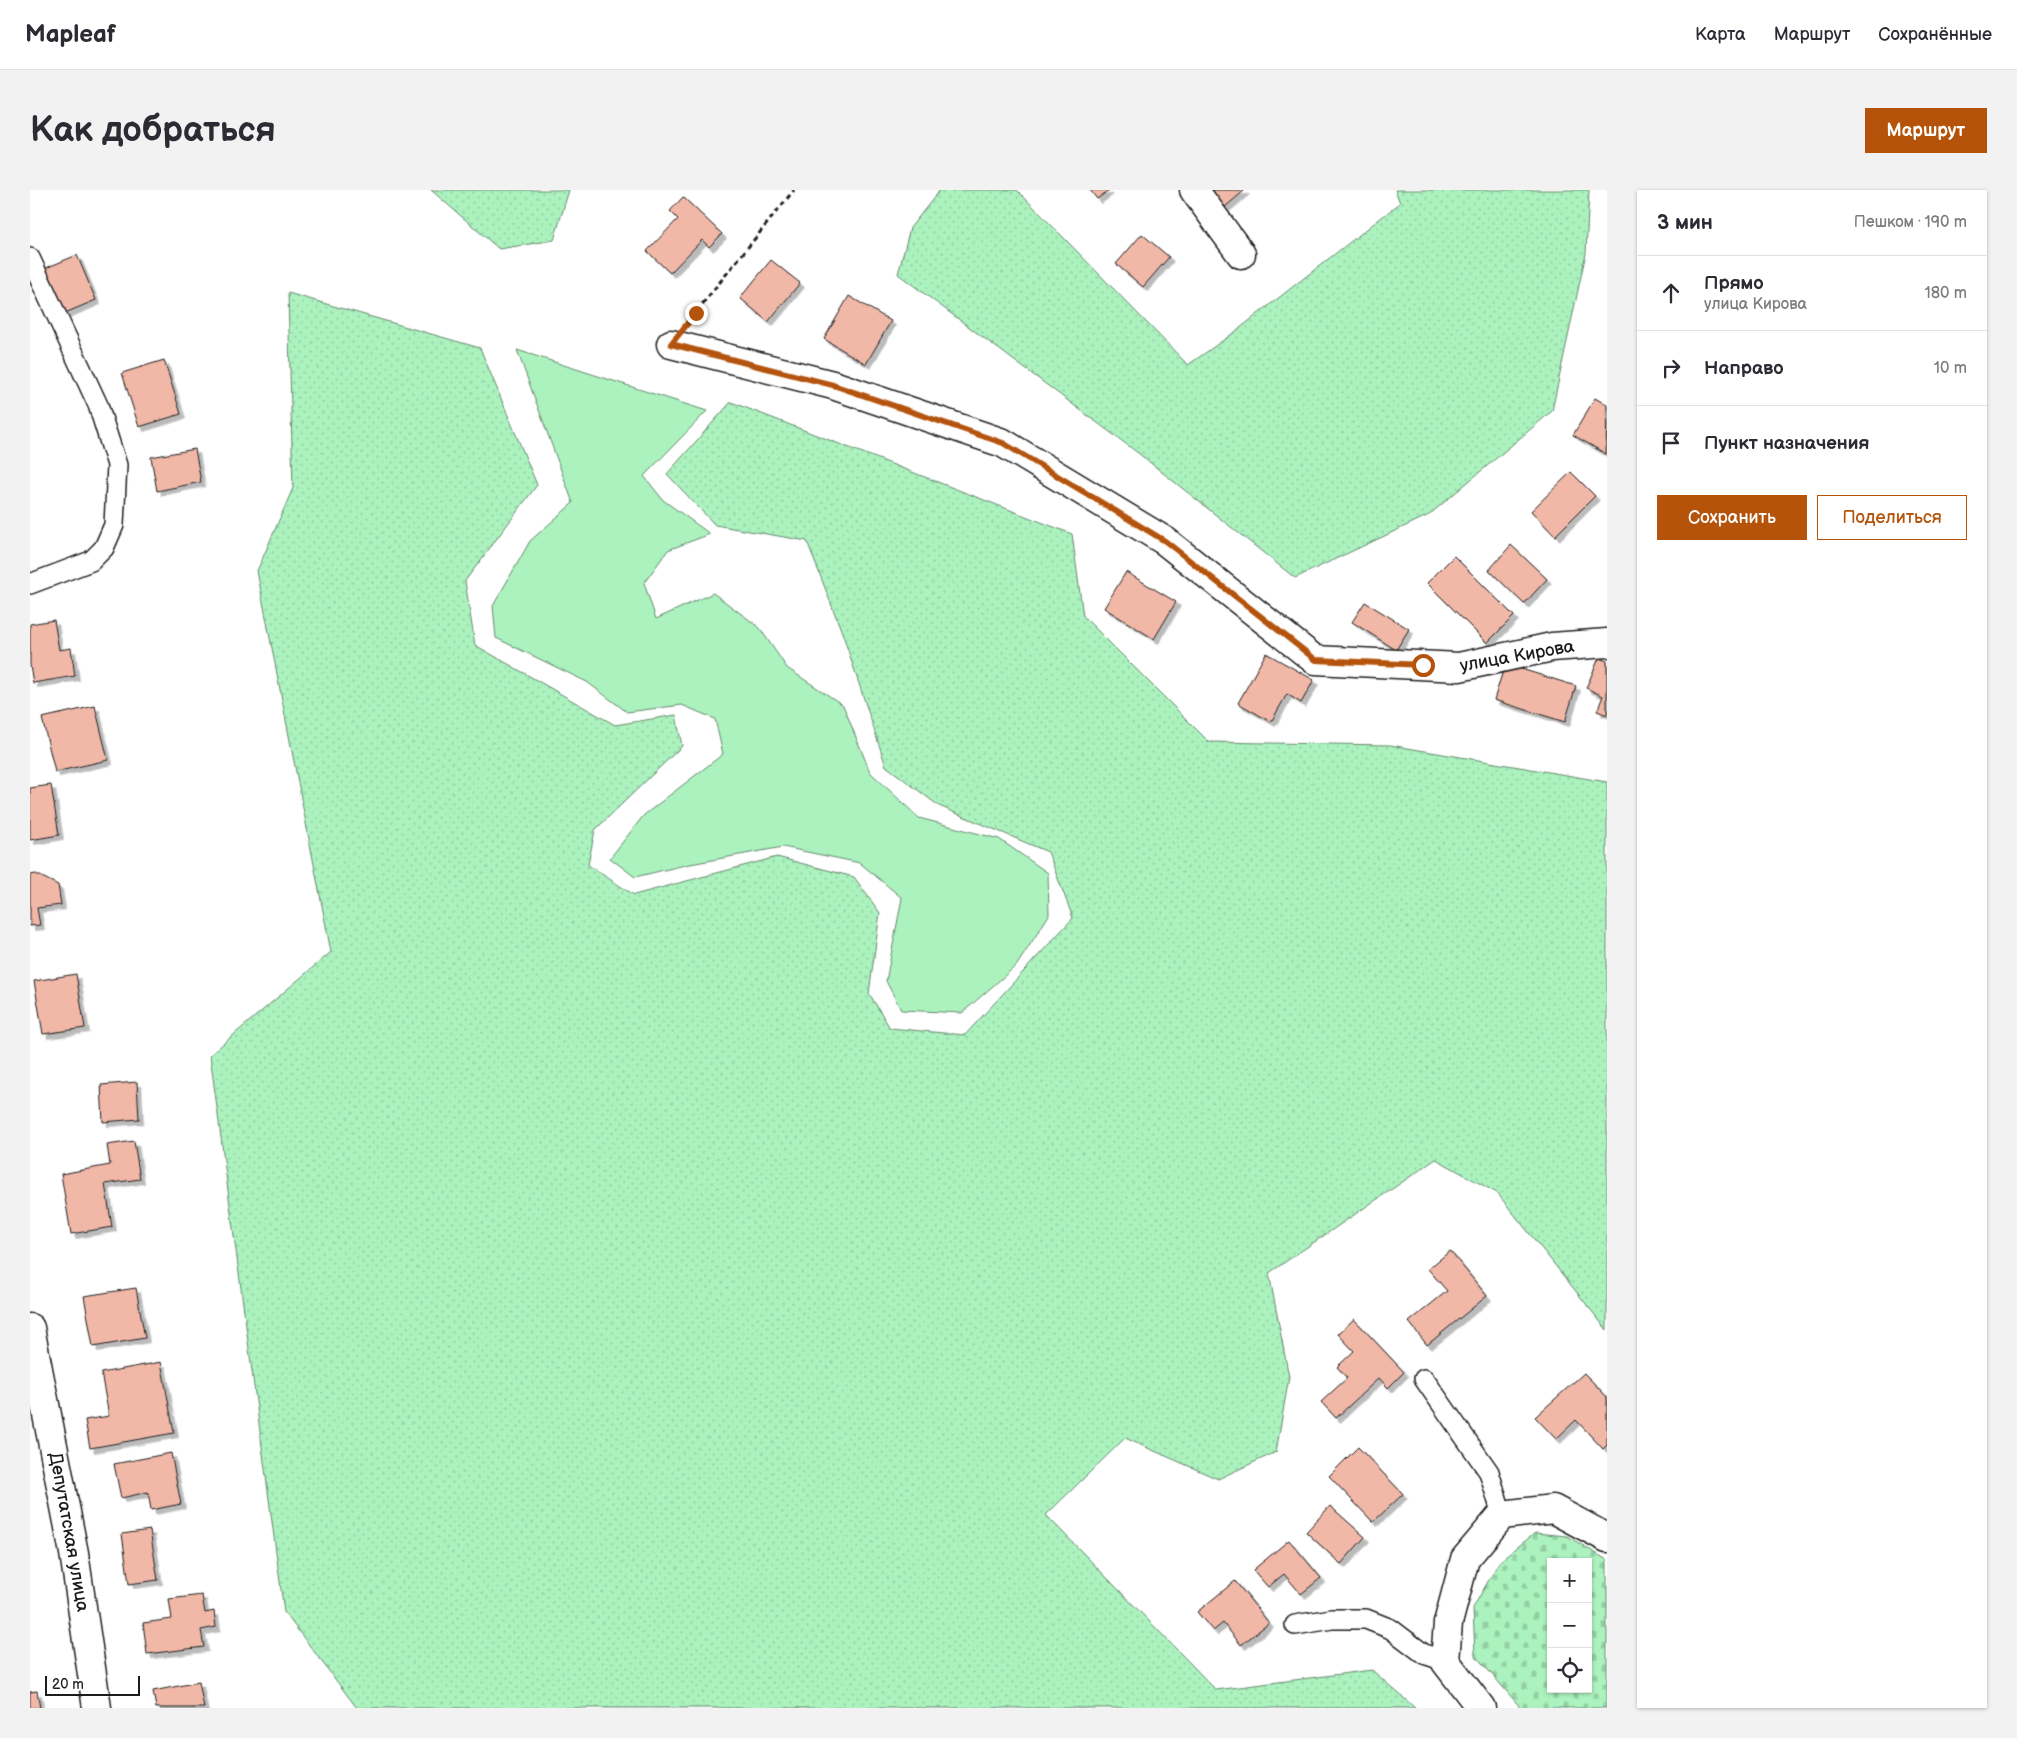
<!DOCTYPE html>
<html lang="ru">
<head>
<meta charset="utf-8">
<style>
	:root { --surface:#fff; --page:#f2f2f3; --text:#2b2b33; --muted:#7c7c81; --line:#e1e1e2; --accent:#b45309 }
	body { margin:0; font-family:"Balsamiq Sans",sans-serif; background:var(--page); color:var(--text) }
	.controls { position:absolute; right:15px; bottom:15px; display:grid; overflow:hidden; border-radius:0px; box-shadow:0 1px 4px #0004 }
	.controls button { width:45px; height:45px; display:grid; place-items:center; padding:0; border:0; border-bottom:1px solid var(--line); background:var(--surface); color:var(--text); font:25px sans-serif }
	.scale { position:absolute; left:15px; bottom:12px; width:95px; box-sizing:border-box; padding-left:5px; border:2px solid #1c1c1c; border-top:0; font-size:14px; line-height:18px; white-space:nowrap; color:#1c1c1c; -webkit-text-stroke:4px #fff; paint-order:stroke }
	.stop { position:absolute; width:15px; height:15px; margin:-11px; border:4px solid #b45309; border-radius:50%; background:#fff }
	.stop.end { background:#b45309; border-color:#fff; box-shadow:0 1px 5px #0008 }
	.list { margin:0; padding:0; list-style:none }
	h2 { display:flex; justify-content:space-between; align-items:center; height:65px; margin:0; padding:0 20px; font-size:21px }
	h2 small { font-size:16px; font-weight:400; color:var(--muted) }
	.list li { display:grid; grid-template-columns:32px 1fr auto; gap:15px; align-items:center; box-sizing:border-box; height:75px; padding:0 20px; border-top:1px solid var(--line) }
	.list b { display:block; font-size:19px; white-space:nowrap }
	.list p { margin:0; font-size:16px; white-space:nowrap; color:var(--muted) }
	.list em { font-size:16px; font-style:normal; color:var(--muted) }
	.actions { display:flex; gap:10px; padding:15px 20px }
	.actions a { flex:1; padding:11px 0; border:1px solid var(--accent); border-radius:0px; text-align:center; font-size:18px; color:var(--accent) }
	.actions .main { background:var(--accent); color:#fff }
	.icon { flex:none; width:28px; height:28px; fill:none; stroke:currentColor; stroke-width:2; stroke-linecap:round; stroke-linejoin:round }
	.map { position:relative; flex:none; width:1577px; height:1518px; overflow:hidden; border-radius:0px }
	header { display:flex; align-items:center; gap:30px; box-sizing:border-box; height:70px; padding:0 25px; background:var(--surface); border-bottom:1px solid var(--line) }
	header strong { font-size:24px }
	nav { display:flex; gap:28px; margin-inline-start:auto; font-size:18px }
	.intro { display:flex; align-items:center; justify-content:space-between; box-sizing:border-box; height:120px; padding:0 30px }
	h1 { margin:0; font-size:35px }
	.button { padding:12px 22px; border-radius:0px; background:var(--accent); color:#fff; font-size:18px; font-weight:700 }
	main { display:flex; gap:30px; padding:0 30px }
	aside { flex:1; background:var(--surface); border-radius:0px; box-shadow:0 1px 4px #0004 }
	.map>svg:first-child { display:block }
</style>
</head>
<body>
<header>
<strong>Mapleaf</strong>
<nav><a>Карта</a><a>Маршрут</a><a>Сохранённые</a></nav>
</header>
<div class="intro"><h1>Как добраться</h1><a class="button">Маршрут</a></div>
<main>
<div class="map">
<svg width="1577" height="1518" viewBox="0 0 1577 1518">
	<defs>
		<pattern id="cemetery-stones" width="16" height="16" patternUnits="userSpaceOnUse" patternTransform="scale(1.25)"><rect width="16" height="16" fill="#abf2be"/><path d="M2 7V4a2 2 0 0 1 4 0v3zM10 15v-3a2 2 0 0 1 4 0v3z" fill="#93cfa3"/></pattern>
		<pattern id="garden-dots" width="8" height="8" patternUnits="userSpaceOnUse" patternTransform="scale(1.25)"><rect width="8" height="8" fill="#abf2be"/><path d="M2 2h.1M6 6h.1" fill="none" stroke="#93cfa3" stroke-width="1.8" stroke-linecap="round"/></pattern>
		<filter id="shadow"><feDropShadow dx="4.5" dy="4.5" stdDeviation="0" flood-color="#0004"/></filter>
	</defs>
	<rect width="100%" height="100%" fill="#fff"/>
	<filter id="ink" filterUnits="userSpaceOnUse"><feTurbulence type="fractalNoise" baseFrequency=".02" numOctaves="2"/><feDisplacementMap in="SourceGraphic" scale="10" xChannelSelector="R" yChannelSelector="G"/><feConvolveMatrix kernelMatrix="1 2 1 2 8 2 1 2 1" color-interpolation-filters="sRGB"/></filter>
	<g filter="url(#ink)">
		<!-- grass -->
		<polygon fill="#abf2be" stroke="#64876d" points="487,160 677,221 614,286 633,310 680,344 638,360 614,393 626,429 683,403 729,437 757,478 813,515 840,582 889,628 969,649 1018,683 1019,725 987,775 932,823 871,820 856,791 872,708 830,673 753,657 655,675 605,687 580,668 614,625 693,564 685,529 652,515 597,522 557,492 466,448 463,416 500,351 543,313"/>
		<!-- cemetery -->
		<path fill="url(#cemetery-stones)" stroke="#64876d" fill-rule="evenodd" d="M 1505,1343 L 1537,1346 L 1577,1370 L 1577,1518 L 1491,1518 L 1445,1465 L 1443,1418 L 1469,1372 ZM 1521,1372 L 1558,1372 L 1558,1499 L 1521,1499 Z"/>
		<!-- garden -->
		<g fill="url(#garden-dots)" stroke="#64876d">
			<polygon points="401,0 539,0 524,50 469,59"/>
			<polygon points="910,0 987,0 1158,175 1205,142 1370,13 1365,0 1559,0 1556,63 1522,221 1399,325 1265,388 1108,263 868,84 880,38"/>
			<polygon points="258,103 450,158 507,295 435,391 445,455 585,535 646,525 652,556 565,640 558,675 604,705 747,667 824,687 850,723 839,803 860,838 935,845 1043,728 1018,662 909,616 856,576 813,445 777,351 685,335 637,284 701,212 1042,344 1053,426 1179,552 1360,555 1577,592 1577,1140 1467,1003 1406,969 1239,1083 1259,1187 1246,1262 1188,1289 1095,1248 1016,1325 1186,1500 1342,1480 1385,1518 327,1518 254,1422 180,865 301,762 227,381 263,298"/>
		</g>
		<!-- building -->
		<g fill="#f1b8a8" stroke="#1c1c1c" filter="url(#shadow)">
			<polygon points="1060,0 1079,0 1067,9"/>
			<polygon points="1181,0 1215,0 1195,17"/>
			<polygon points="653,7 692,44 679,57 672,50 640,83 617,61 648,29 640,21"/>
			<polygon points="1112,44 1139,67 1113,97 1086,74"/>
			<polygon points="47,65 66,110 35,123 16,78"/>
			<polygon points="741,70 770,93 738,132 710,108"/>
			<polygon points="819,106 861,131 836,174 794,149"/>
			<polygon points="134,170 151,224 109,237 92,183"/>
			<polygon points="1565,208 1577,215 1576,264 1543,245"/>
			<polygon points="165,259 171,292 127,301 121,267"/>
			<polygon points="1541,282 1565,306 1525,346 1501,321"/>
			<polygon points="1481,355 1517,389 1494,414 1459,380"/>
			<polygon points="1424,366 1484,426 1457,453 1397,393"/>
			<polygon points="1096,382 1146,412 1124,449 1074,418"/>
			<polygon points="1335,412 1379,439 1366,460 1322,432"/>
			<polygon points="24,430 29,460 41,458 45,486 3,493 0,475 0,434"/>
			<polygon points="1236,463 1284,490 1271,513 1257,504 1241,532 1208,513"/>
			<polygon points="1569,468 1577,471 1577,525 1567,521 1573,506 1556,498"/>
			<polygon points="1475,474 1546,496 1535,532 1464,510"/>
			<polygon points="65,516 78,570 25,582 12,528"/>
			<polygon points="21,595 29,645 0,650 0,598"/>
			<polygon points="6,684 28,695 31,715 7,718 10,735 0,736 0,685"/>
			<polygon points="46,784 55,838 13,844 4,791"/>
			<polygon points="107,892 109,929 73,932 71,895"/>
			<polygon points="104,951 110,989 75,994 82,1037 41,1044 31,984 80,975 77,955"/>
			<polygon points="1420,1061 1457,1106 1397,1155 1379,1132 1417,1101 1398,1079"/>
			<polygon points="106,1098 115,1148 63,1157 54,1106"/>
			<polygon points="1324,1129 1374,1182 1358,1198 1349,1188 1306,1228 1291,1212 1317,1188 1307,1177 1324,1161 1308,1144"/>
			<polygon points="131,1172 144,1243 60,1258 55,1230 79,1226 71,1183"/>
			<polygon points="1554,1183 1577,1207 1577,1255 1573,1259 1546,1230 1526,1249 1505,1227"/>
			<polygon points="1328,1257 1373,1304 1343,1332 1299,1286"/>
			<polygon points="141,1263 151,1314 121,1320 118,1302 91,1308 84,1274"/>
			<polygon points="1300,1316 1335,1347 1311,1374 1276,1342"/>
			<polygon points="120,1340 128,1390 99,1394 92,1344"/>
			<polygon points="1259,1350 1291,1388 1271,1404 1254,1384 1238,1397 1223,1380"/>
			<polygon points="1205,1391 1239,1433 1211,1455 1193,1433 1183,1441 1167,1422"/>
			<polygon points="172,1405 175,1423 184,1421 186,1437 171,1440 174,1457 117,1464 113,1433 142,1429 139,1409"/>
			<polygon points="169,1492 174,1518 126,1518 123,1501"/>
			<polygon points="7,1501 10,1518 0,1518 0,1502"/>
		</g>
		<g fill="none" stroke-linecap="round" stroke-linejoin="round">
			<!-- service casing -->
			<g stroke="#1c1c1c" stroke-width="22">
				<g id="service">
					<polyline points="0,68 68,215 87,275 84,335 74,358 61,371 0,394"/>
					<polyline points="1394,1189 1459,1282 1472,1325"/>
					<polyline points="1265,1435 1302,1429 1336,1429 1361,1439 1394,1464 1415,1471"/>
				</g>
			</g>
			<!-- minor casing -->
			<g stroke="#1c1c1c" stroke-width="31">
				<g id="minor">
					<polyline points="1164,0 1211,64"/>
					<polyline points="641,154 803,195 973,253 1135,351 1285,470 1429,477 1522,457 1577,453"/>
					<polyline points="0,1138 44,1363 67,1518"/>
					<polyline points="1451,1518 1415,1471 1418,1433 1435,1369 1472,1325 1523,1319 1577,1348"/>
				</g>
			</g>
			<!-- path -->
			<polyline stroke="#1c1c1c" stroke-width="3" stroke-dasharray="5 4" stroke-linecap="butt" points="661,128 764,0"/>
			<!-- service -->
			<use href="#service" stroke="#fff" stroke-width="19"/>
			<!-- minor -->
			<use href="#minor" stroke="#fff" stroke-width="28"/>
		</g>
	</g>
	<g fill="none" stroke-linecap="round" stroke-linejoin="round" filter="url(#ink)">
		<!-- route -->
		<polyline stroke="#b45309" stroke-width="6" points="666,123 641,154 803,195 973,253 1135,351 1286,470 1393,475"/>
	</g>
	<g text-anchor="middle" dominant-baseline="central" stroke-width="4.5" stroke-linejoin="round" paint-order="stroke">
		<!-- street labels -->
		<g font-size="18" fill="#1c1c1c" stroke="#fff">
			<text transform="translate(1487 466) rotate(-10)">улица Кирова</text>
			<text transform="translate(39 1342) rotate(80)">Депутатская улица</text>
		</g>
	</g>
</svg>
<div class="controls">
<button>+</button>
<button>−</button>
<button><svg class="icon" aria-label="locate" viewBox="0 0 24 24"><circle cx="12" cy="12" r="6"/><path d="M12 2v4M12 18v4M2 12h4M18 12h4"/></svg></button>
</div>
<div class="scale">20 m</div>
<div class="stop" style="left:1393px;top:475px"></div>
<div class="stop end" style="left:666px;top:123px"></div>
</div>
<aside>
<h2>3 мин<small>Пешком · 190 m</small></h2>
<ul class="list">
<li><svg class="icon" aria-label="ahead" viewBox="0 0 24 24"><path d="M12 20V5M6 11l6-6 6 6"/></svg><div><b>Прямо</b><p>улица Кирова</p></div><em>180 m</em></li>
<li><svg class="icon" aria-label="right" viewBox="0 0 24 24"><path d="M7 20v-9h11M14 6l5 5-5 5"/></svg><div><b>Направо</b></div><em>10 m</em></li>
<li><svg class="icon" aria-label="arrive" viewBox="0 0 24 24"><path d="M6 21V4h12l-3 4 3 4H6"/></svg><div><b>Пункт назначения</b></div></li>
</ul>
<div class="actions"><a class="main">Сохранить</a><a>Поделиться</a></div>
</aside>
</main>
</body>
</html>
